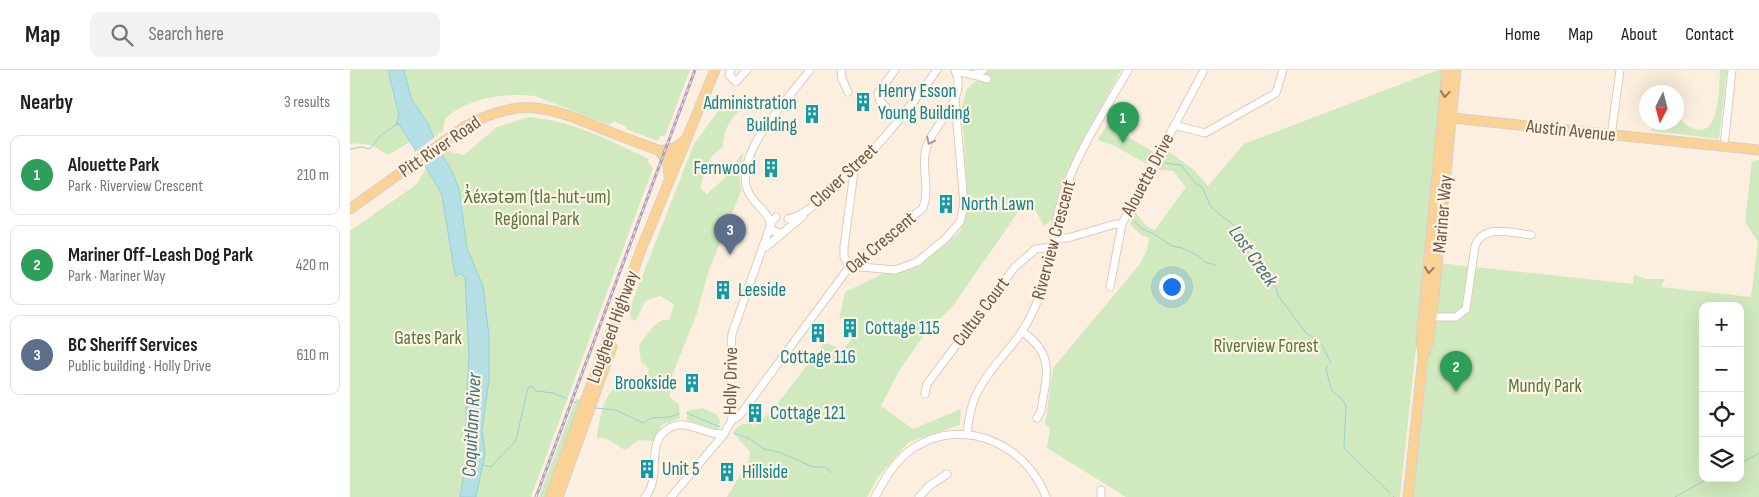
<!DOCTYPE html>
<html lang="en">
<head>
<meta charset="utf-8">
<style>
	:root { --surface:#fff; --page:#f2f2f2; --text:#202124; --muted:#757577; --line:#e0e0e0; --accent:#d93025 }
	body { margin:0; font-family:"Sofia Sans Condensed",sans-serif; background:var(--page); color:var(--text) }
	.controls { position:absolute; right:15px; bottom:15px; display:grid; overflow:hidden; border-radius:10px; box-shadow:0 5px 20px #0002 }
	.controls button { width:45px; height:45px; display:grid; place-items:center; padding:0; border:0; border-bottom:1px solid var(--line); background:var(--surface); color:var(--text); font:25px sans-serif }
	.compass { position:absolute; left:1289px; top:15px; width:45px; height:45px; border-radius:50%; background:var(--surface); box-shadow:0 5px 20px #0002; rotate:186deg }
	.you { position:absolute; left:821px; top:216px; width:18px; height:18px; margin:-12px; border:4px solid #fff; border-radius:50%; background:#1a73e8; box-shadow:0 0 0 8px #1a73e833 }
	.badge { display:grid; place-items:center; width:32px; height:32px; border-radius:50%; background:var(--accent); color:#fff; font-size:16px; font-weight:700 }
	.pin { position:absolute; translate:-50% -41px; filter:drop-shadow(0 1px 2px #0008) }
	.pin::after { content:''; position:absolute; top:26px; width:18px; height:15px; background:inherit; clip-path:polygon(0 0,100% 0,50% 100%) }
	.list { margin:0; padding:0; list-style:none }
	h2 { display:flex; justify-content:space-between; align-items:center; height:65px; margin:0; padding:0 20px; font-size:21px }
	h2 small { font-size:16px; font-weight:400; color:var(--muted) }
	.list li { display:grid; grid-template-columns:32px 1fr auto; gap:15px; align-items:center; box-sizing:border-box; height:80px; margin:0 10px 10px; padding:0 10px; border:1px solid var(--line); border-radius:10px }
	.list b { display:block; font-size:19px; white-space:nowrap }
	.list p { margin:0; font-size:16px; white-space:nowrap; color:var(--muted) }
	.list em { font-size:16px; font-style:normal; color:var(--muted) }
	.icon { flex:none; width:28px; height:28px; fill:none; stroke:currentColor; stroke-width:2; stroke-linecap:round; stroke-linejoin:round }
	.map { position:relative; flex:none; width:1409px; height:427px; overflow:hidden }
	header { display:flex; align-items:center; gap:30px; box-sizing:border-box; height:70px; padding:0 25px; background:var(--surface); border-bottom:1px solid var(--line) }
	header strong { font-size:24px }
	nav { display:flex; gap:28px; margin-inline-start:auto; font-size:18px }
	.search { width:350px; height:45px; background:var(--page); display:flex; align-items:center; gap:12px; box-sizing:border-box; padding:0 18px; border-radius:10px; color:var(--muted); font-size:19px }
	main { display:flex }
	aside { flex:1; background:var(--surface) }
	.map>svg:first-child { display:block }
</style>
</head>
<body>
<header>
<strong>Map</strong>
<div class="search"><svg class="icon" aria-label="search" viewBox="0 0 24 24"><circle cx="10" cy="10" r="6"/><path d="M15 15l6 6"/></svg>Search here</div>
<nav><a>Home</a><a>Map</a><a>About</a><a>Contact</a></nav>
</header>
<main>
<aside>
<h2>Nearby<small>3 results</small></h2>
<ul class="list">
<li><span class="badge" style="background:#2e9e5b">1</span><div><b>Alouette Park</b><p>Park · Riverview Crescent</p></div><em>210 m</em></li>
<li><span class="badge" style="background:#2e9e5b">2</span><div><b>Mariner Off-Leash Dog Park</b><p>Park · Mariner Way</p></div><em>420 m</em></li>
<li><span class="badge" style="background:#5c6f8a">3</span><div><b>BC Sheriff Services</b><p>Public building · Holly Drive</p></div><em>610 m</em></li>
</ul>
</aside>
<div class="map">
<svg width="1409" height="427" viewBox="0 0 1409 427">
	<rect width="100%" height="100%" fill="#fcefdf"/>
	<!-- green -->
	<g fill="#d1e9be" fill-rule="evenodd">
		<path d="M 0,0 L 38,0 L 49,45 L 46,53 L 49,54 L 60,72 L 38,85 C 22,75 19,72 0,74 Z"/>
		<path d="M 54,0 L 340,0 L 315,66 L 310,66 L 308,71 L 281,61 L 277,60 L 277,57 L 264,51 L 260,55 L 185,26 C 155,23 119,27 95,49 L 93,61 L 83,68 L 76,52 L 63,62 L 60,24 Z"/>
		<path d="M 638,0 L 771,0 L 712,112 L 703,149 L 694,156 L 678,128 L 602,237 L 575,264 L 549,301 L 531,336 L 563,359 L 611,339 L 610,355 L 559,372 L 528,407 L 517,427 L 377,427 L 399,390 L 400,382 L 383,363 C 388,353 394,353 404,355 L 421,342 L 475,272 L 492,280 L 507,263 L 507,248 L 489,249 L 495,222 L 537,202 L 573,190 L 610,162 L 618,139 L 612,36 L 617,19 Z"/>
		<polygon points="1088,0 1092,0 1085,99 1050,427 776,427 697,378 700,358 695,355 703,298 790,194 797,180 799,168 791,165 780,154 786,143 797,157 805,160 836,117 823,101 809,100 818,81 844,100 858,116 894,74"/>
		<path d="M 1370,0 L 1377,0 L 1369,69 L 1302,61 L 1302,53 L 1326,52 L 1327,42 C 1328,48 1335,55 1342,58 C 1370,71 1369,17 1370,0 Z"/>
		<path d="M 399,29 C 386,46 373,54 373,77 C 356,87 356,101 350,118 L 357,124 L 374,109 L 390,86 L 394,83 L 389,101 L 391,121 L 359,200 L 346,246 L 321,308 L 320,327 L 329,335 L 330,348 L 312,355 L 303,371 L 289,370 L 275,380 L 255,368 L 247,368 C 248,355 254,320 269,316 C 276,315 286,318 293,319 L 299,299 L 291,292 L 289,275 C 299,264 305,248 319,250 L 324,234 L 310,226 L 295,231 L 286,251 L 281,249 L 279,240 L 344,74 L 368,41 L 380,34 Z"/>
		<path d="M 178,47 C 220,50 258,70 295,87 L 299,89 L 298,92 L 303,98 L 181,427 L 126,427 L 133,386 L 117,427 L 0,427 L 0,161 L 67,114 L 76,98 L 81,106 L 95,96 L 91,86 L 97,81 L 114,85 L 147,57 Z"/>
		<polygon points="757,55 804,82 797,94 765,76 748,70"/>
		<path d="M 1409,90 L 1409,427 L 1063,427 L 1089,193 L 1283,214 L 1284,205 L 1297,209 L 1315,209 L 1311,217 L 1401,227 L 1408,172 L 1395,152 L 1402,91 ZM 1353,236 L 1390,236 L 1390,408 L 1353,408 Z"/>
		<polygon points="226,328 231,330 195,427 189,427"/>
		<polygon points="352,338 366,344 370,351 368,360 337,350 337,341"/>
	</g>
	<!-- water -->
	<polygon fill="#b4dfe5" stroke="#9acfd6" points="38,0 54,0 61,28 78,54 89,80 102,101 109,119 117,178 133,216 139,266 139,310 132,360 135,384 126,427 110,427 117,384 116,340 119,285 115,208 110,203 107,206 105,205 92,126 88,117 49,54 46,55 49,45"/>
	<!-- pier -->
	<polygon fill="#fcefdf" points="85,67 93,82 73,96 64,83"/>
	<g fill="none" stroke-linecap="round" stroke-linejoin="round">
		<!-- stream -->
		<g stroke="#9acfd6" stroke-width="1">
			<polyline points="0,79 12,77 20,79 30,66 47,54"/>
			<polyline points="815,93 831,95 845,113 852,117 861,137 886,157 895,171 899,187 915,200 917,208 926,217 928,225 944,247 956,263 964,268"/>
			<polyline points="782,149 791,158 807,166 822,176 832,178 849,186 855,192 865,195"/>
			<polyline points="971,273 981,293"/>
			<polyline points="978,296 976,300 982,321 993,330 996,336 994,378 1040,423"/>
			<polyline points="224,332 227,333"/>
			<polyline points="246,338 266,340 293,353 301,348 320,347 328,344"/>
			<polyline points="337,343 370,357"/>
			<polyline points="384,363 398,368 414,379 429,382 463,397 476,397 482,403"/>
			<polyline points="1390,394 1409,383"/>
			<polyline points="133,395 141,397 166,370 178,318 182,316 186,321 203,323 217,329"/>
			<polyline points="1043,426 1044,427"/>
			<polyline points="1325,427 1359,408"/>
		</g>
		<!-- minor casing -->
		<g stroke="#dfcbbb" stroke-width="9">
			<g id="minor">
				<polyline points="381,0 379,5 386,12 397,0"/>
				<polyline points="491,0 492,9 498,22"/>
				<polyline points="606,1 623,5 633,0"/>
				<polyline points="624,5 637,9"/>
				<polyline points="536,37 530,31 528,23 545,0"/>
				<polyline points="824,55 855,63 926,23 933,0"/>
				<polyline points="1261,66 1270,0"/>
				<polyline points="1374,76 1382,0"/>
				<polyline points="504,102 494,177 494,187 500,196 545,200 567,192 595,169 610,152 614,134 605,30"/>
				<path d="M 438,149 C 455,145 467,133 480,122 C 522,86 554,45 587,0"/>
				<path d="M 431,163 L 422,161 C 421,157 420,151 418,147 C 411,136 401,131 397,119 C 385,81 439,28 460,0"/>
				<polyline points="704,168 718,168 765,154 772,154"/>
				<polyline points="416,177 453,146"/>
				<polyline points="760,217 772,154 854,0"/>
				<path d="M 1079,247 L 1106,247 L 1116,239 L 1125,176 C 1134,153 1162,163 1181,165"/>
				<path d="M 673,262 C 706,286 696,306 691,341 L 687,348"/>
				<polyline points="575,324 577,314 665,197 686,179 702,177"/>
				<path d="M 382,350 L 390,345 L 500,196 L 573,138 C 581,117 569,94 578,73 C 588,50 618,27 605,0"/>
				<path d="M 617,364 C 619,346 622,329 632,314 C 649,286 670,272 684,239 C 701,202 701,160 714,122 C 729,79 756,39 778,0"/>
				<polyline points="751,420 751,427"/>
				<path d="M 295,427 C 311,409 298,379 312,364 C 332,342 352,366 374,364"/>
				<polyline points="321,427 374,364 382,350 380,292 382,264 422,151 426,147"/>
				<path d="M 525,427 C 535,408 546,389 565,377 C 614,346 677,375 696,427"/>
				<polyline points="569,427 579,416 597,404"/>
			</g>
		</g>
		<!-- major casing -->
		<g stroke="#d7cfcb" stroke-width="11">
			<g id="major">
				<polyline points="1093,47 1409,80"/>
				<polyline points="310,81 318,94 319,106"/>
				<polyline points="310,81 324,78 336,70"/>
				<path d="M 0,139 L 114,57 C 173,24 202,38 260,62 C 283,71 306,79 329,88"/>
				<polyline points="1073,283 1071,272 1097,0"/>
				<polyline points="200,427 292,177 365,0"/>
				<polyline points="208,427 262,277"/>
				<polyline points="1058,427 1073,287 1078,273 1082,247 1106,0"/>
			</g>
		</g>
		<!-- minor -->
		<use href="#minor" stroke="#fff" stroke-width="7"/>
		<!-- major -->
		<use href="#major" stroke="#fbd296" stroke-width="9"/>
		<!-- rail casing -->
		<g stroke="#b19fc4" stroke-width="3">
			<polyline id="rail" points="186,427 345,0"/>
		</g>
		<!-- rail -->
		<use href="#rail" stroke="#fff4e4" stroke-width="1" stroke-dasharray="4" stroke-linecap="butt"/>
	</g>
	<!-- one-way arrows -->
	<defs><path id="oneway-chevron" d="M-2-3.5L2.5 0L-2 3.5" fill="none" stroke-width="1.6" stroke-linecap="round" stroke-linejoin="round" transform="scale(1.25)"/></defs>
	<g stroke="#9a7a5f">
		<use href="#oneway-chevron" transform="translate(1095 24) rotate(95)"/>
		<use href="#oneway-chevron" transform="translate(1079 200) rotate(96)"/>
	</g>
	<use stroke="#aa9991" href="#oneway-chevron" transform="translate(580 71) rotate(117)"/>
	<!-- icons -->
	<defs>
		<g id="building-bare" transform="scale(1.5)"><path d="M-4-6H4V6H1V3H-1V6H-4ZM-2.5-4.3h1.7v1.8h-1.7ZM.8-4.3h1.7v1.8H.8ZM-2.5-1h1.7V.8h-1.7ZM.8-1h1.7V.8H.8Z" fill="#0f9aa8" stroke="#fff4e4" stroke-width="2.5" paint-order="stroke"/></g>
	</defs>
	<g fill-rule="evenodd">
		<use href="#building-bare" x="513" y="32"/>
		<use href="#building-bare" x="462" y="44"/>
		<use href="#building-bare" x="421" y="98"/>
		<use href="#building-bare" x="596" y="134"/>
		<use href="#building-bare" x="373" y="220"/>
		<use href="#building-bare" x="500" y="258"/>
		<use href="#building-bare" x="468" y="263"/>
		<use href="#building-bare" x="342" y="313"/>
		<use href="#building-bare" x="405" y="343"/>
		<use href="#building-bare" x="297" y="399"/>
		<use href="#building-bare" x="377" y="402"/>
	</g>
	<g text-anchor="middle" dominant-baseline="central" stroke-width="4.5" stroke-linejoin="round" paint-order="stroke">
		<!-- culture labels -->
		<g font-size="19" fill="#0d838f" stroke="#fff4e4" text-anchor="start">
			<text x="528" y="21">Henry Esson<tspan x="528" dy="22">Young Building</tspan></text>
			<text x="447" y="33" text-anchor="end">Administration<tspan x="447" dy="22">Building</tspan></text>
			<text x="406" y="98" text-anchor="end">Fernwood</text>
			<text x="611" y="134">North Lawn</text>
			<text x="388" y="220">Leeside</text>
			<text x="515" y="258">Cottage 115</text>
			<text x="468" y="287" text-anchor="middle">Cottage 116</text>
			<text x="327" y="313" text-anchor="end">Brookside</text>
			<text x="420" y="343">Cottage 121</text>
			<text x="312" y="399">Unit 5</text>
			<text x="392" y="402">Hillside</text>
		</g>
		<!-- street labels -->
		<g font-size="19" fill="#715547" stroke="#fff4e4">
			<text transform="translate(1221 61) rotate(6)">Austin Avenue</text>
			<text transform="translate(90 77) rotate(-34)">Pitt River Road</text>
			<text transform="translate(798 105) rotate(-62)">Alouette Drive</text>
			<text transform="translate(494 106) rotate(-43)">Clover Street</text>
			<text transform="translate(1093 144) rotate(-85)">Mariner Way</text>
			<text transform="translate(704 170) rotate(-75)">Riverview Crescent</text>
			<text transform="translate(531 173) rotate(-40)">Oak Crescent</text>
			<text transform="translate(631 242) rotate(-53)">Cultus Court</text>
			<text transform="translate(263 257) rotate(-70)">Lougheed Highway</text>
			<text transform="translate(381 311) rotate(-89)">Holly Drive</text>
		</g>
		<!-- park labels -->
		<g font-size="19" fill="#527840" stroke="#fff4e4">
			<text x="187" y="127">ƛ̓éxətəm (tla-hut-um)<tspan x="187" dy="22">Regional Park</tspan></text>
			<text x="78" y="268">Gates Park</text>
			<text x="916" y="276">Riverview Forest</text>
			<text x="1195" y="316">Mundy Park</text>
		</g>
		<!-- water labels -->
		<g font-size="20" font-style="italic" fill="#3f777f" stroke="#fff4e4">
			<text transform="translate(903 186) rotate(55)">Lost Creek</text>
			<text transform="translate(122 355) rotate(-87)">Coquitlam River</text>
		</g>
	</g>
</svg>
<div class="controls">
<button>+</button>
<button>−</button>
<button><svg class="icon" aria-label="locate" viewBox="0 0 24 24"><circle cx="12" cy="12" r="6"/><path d="M12 2v4M12 18v4M2 12h4M18 12h4"/></svg></button>
<button><svg class="icon" aria-label="layers" viewBox="0 0 24 24"><path d="M12 4l9 5-9 5-9-5zM3 14l9 5 9-5"/></svg></button>
</div>
<svg class="compass" viewBox="-18 -18 36 36"><path d="M0-13l5 13h-10z" fill="#e53935"/><path d="M0 13l5-13h-10z" fill="#757577"/></svg>
<div class="you"></div>
<div class="pin badge" style="left:773px;top:73px;background:#2e9e5b">1</div>
<div class="pin badge" style="left:1106px;top:322px;background:#2e9e5b">2</div>
<div class="pin badge" style="left:380px;top:185px;background:#5c6f8a">3</div>
</div>
</main>
</body>
</html>
